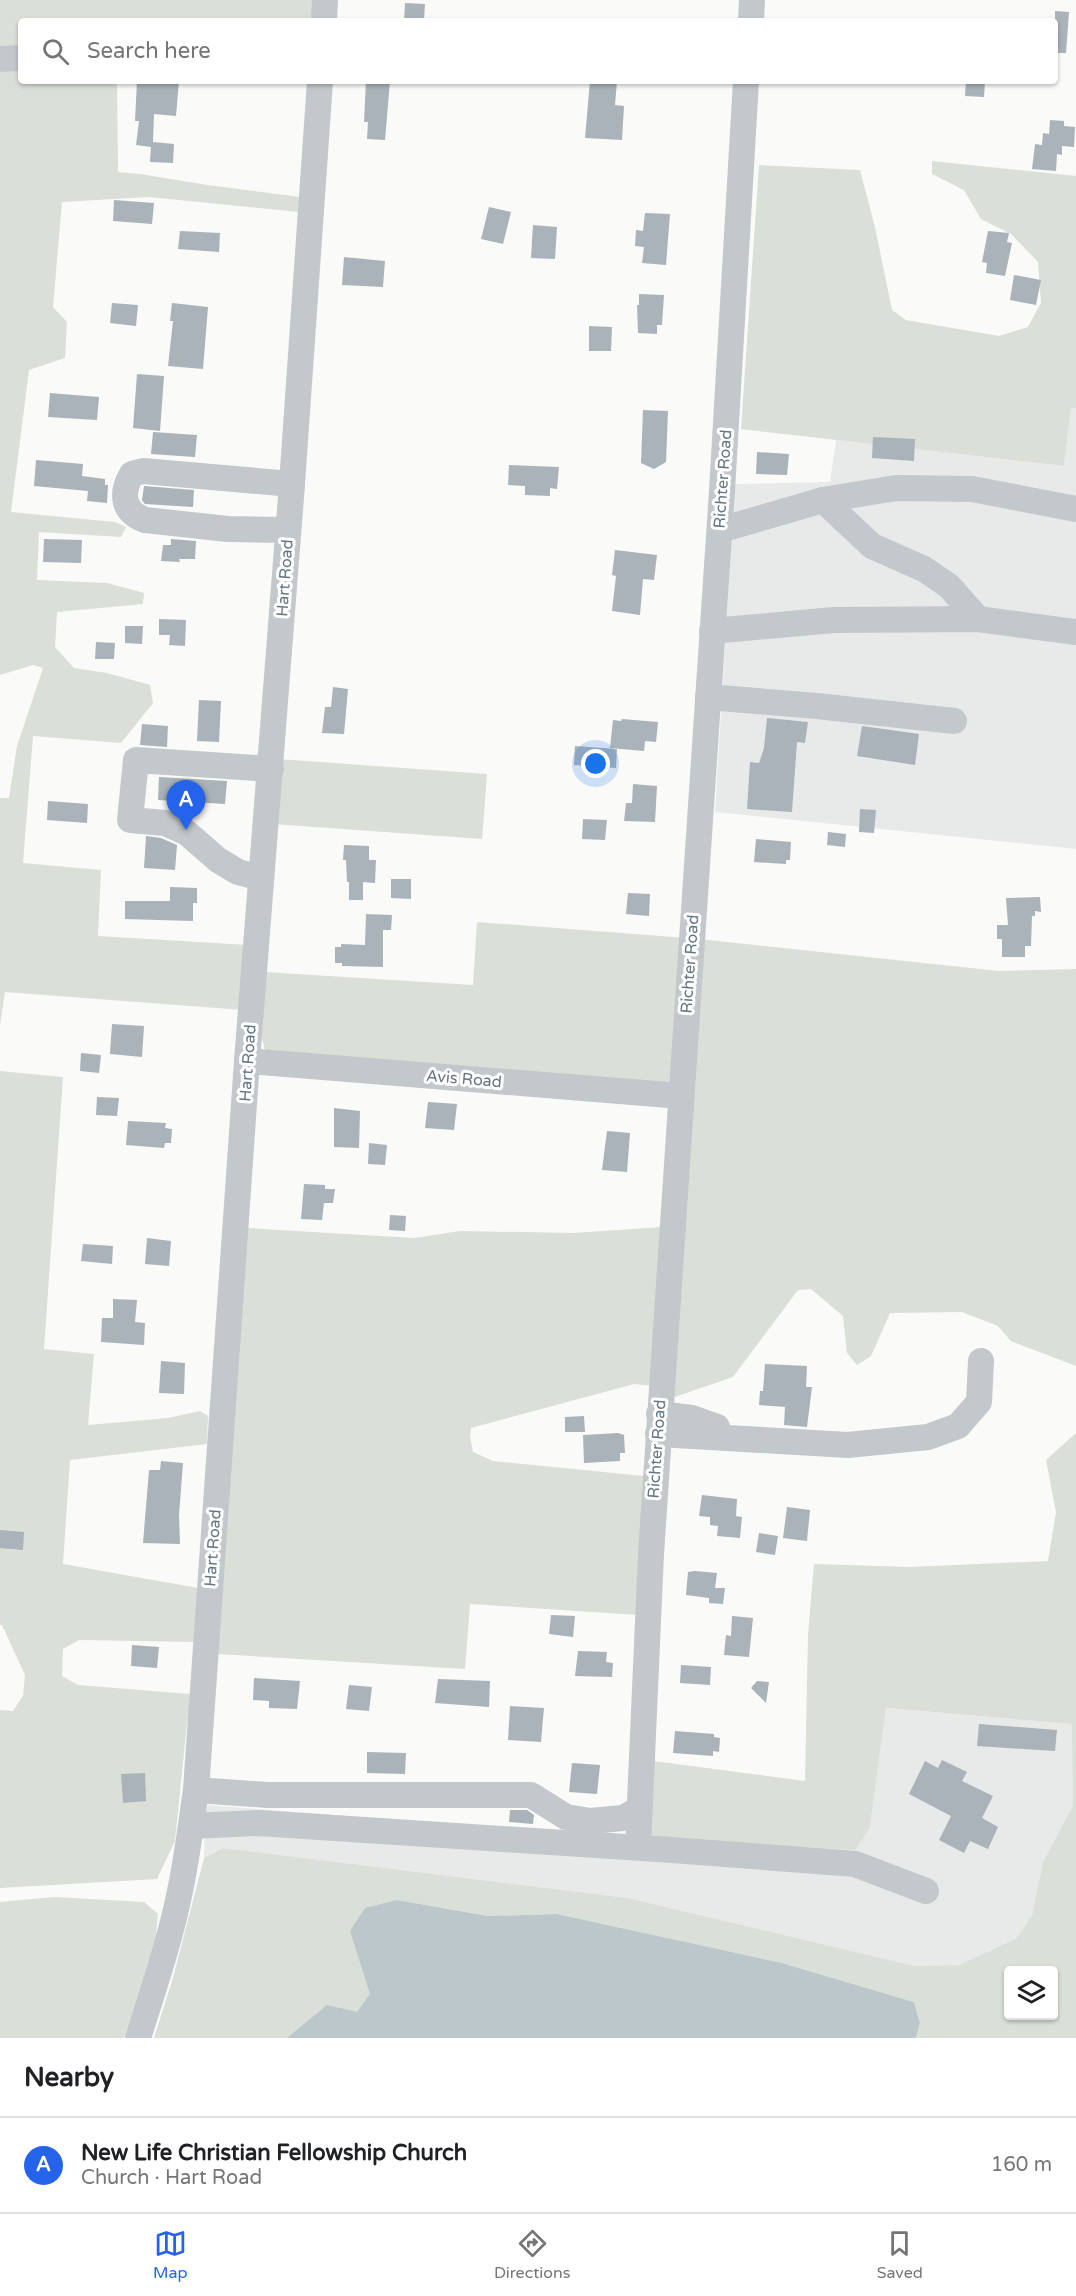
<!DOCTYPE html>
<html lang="en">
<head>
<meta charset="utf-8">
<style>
	:root { --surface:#fff; --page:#f6f6f6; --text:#202124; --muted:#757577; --line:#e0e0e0; --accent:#2563eb }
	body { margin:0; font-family:"Varela Round",sans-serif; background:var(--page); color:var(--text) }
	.controls { position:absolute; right:18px; bottom:18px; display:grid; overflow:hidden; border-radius:6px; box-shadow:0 2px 4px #0004 }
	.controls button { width:54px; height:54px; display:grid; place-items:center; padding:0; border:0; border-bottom:2px solid var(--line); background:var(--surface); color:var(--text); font:30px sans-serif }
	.you { position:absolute; left:596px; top:764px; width:21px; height:21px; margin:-15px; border:4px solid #fff; border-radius:50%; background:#1a73e8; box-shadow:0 0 0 9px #1a73e833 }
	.badge { display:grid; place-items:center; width:39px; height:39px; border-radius:50%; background:var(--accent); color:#fff; font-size:20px; font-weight:700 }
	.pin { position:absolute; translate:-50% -50px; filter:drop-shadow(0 2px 3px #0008) }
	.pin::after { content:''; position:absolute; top:32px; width:21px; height:18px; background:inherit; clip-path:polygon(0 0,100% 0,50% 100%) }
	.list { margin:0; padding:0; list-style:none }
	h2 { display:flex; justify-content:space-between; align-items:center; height:78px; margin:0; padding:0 24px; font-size:26px }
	h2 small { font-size:20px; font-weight:400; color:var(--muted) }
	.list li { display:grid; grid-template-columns:39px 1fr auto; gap:18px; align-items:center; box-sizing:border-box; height:96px; padding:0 24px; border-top:2px solid var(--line) }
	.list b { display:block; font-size:22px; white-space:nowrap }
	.list p { margin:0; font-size:20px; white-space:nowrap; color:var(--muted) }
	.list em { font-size:20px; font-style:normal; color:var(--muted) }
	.icon { flex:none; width:33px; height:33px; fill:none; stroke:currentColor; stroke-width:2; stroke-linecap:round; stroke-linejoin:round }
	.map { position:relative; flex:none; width:1076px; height:2038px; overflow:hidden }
	.search { position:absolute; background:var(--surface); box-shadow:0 2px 4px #0004; left:18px; right:18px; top:18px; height:66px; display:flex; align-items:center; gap:15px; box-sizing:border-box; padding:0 21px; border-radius:6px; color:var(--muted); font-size:22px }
	.sheet { height:174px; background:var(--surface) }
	nav { display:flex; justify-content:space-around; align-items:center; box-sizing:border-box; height:84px; border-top:2px solid var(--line); background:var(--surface); font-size:16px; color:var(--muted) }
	nav a { display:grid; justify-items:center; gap:3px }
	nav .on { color:var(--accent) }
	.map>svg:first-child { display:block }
</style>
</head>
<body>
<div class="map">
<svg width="1076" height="2038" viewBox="0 0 1076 2038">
	<rect width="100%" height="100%" fill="#fafaf8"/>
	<!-- built -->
	<g fill="#e8e9e9">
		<polygon points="1071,408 1076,408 1076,849 715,812 735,484 830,482 836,440 1064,466"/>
		<polygon points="886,1708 1073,1724 1073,1805 1043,1862 1032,1915 1017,1938 959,1965 915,1966 628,1898 223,1848 204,1858 206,1805 646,1839 870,1827"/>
	</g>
	<!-- green -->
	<g fill="#dadfd7" fill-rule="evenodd">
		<polygon points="0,0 315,0 314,21 21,21 21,81 117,81 118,172 140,174 208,185 300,197 299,212 149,197 62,202 53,307 67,322 65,358 29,370 11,512 115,522 126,527 121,537 39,532 37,580 107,583 144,593 143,604 57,612 55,647 74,668 107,673 150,685 153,703 121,743 33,736 23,863 101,870 98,936 248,945 243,1010 5,992 0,1025 0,798 9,798 17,746 43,668 33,665 0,675"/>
		<polygon points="932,161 1076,176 1076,408 1071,408 1064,466 741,429 759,165 860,170 875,227 892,310 906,320 999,336 1028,327 1041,303 1038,262 1011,234 981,219 964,190 932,174"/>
		<polygon points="278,759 487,774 482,839 273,824"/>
		<polygon points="477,922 686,938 675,1084 265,1050 260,1031 264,972 473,985"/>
		<polygon points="699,939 999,971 1076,969 1076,1366 1011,1341 998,1326 962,1312 890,1313 871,1356 857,1365 847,1353 843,1316 811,1289 798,1290 733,1377 672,1398"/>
		<polygon points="0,1071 63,1077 44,1349 94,1354 88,1425 168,1418 200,1411 208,1416 207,1444 70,1460 63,1564 198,1588 195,1642 79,1640 63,1649 62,1676 78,1685 190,1694 192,1707 187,1723 175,1841 157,1879 0,1888 0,1710 13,1711 23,1696 25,1675 2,1625 0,1625"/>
		<polygon points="663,1227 653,1386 634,1384 471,1428 470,1436 473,1452 493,1461 644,1476 639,1615 470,1604 465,1669 217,1654 247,1228 414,1238 460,1231 573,1233"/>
		<path d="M 1076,1433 L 1076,2038 L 916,2038 L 920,2023 L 914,2002 L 782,1963 L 557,1914 L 488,1916 L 397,1900 L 350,1930 L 371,1994 L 357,2012 L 304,2026 L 287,2038 L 154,2038 L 173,1978 L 204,1858 L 223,1848 L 628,1898 L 915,1966 L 959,1965 L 1017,1938 L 1032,1915 L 1043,1862 L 1073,1805 L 1072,1724 L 886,1708 L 870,1827 L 855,1850 L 646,1839 L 653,1761 L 805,1781 L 808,1635 L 814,1564 L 911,1567 L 1048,1561 L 1056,1512 L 1046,1460 ZM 1008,1970 L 1054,1970 L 1054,2016 L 1008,2016 Z"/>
		<polygon points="54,1897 144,1902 158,1914 155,1944 124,2038 0,2038 0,1902"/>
	</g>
	<!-- water -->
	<polygon fill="#bbc7cb" points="397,1900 488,1916 557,1914 782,1963 914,2002 920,2023 916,2038 287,2038 327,2005 357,2012 370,1994 350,1931 365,1908"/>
	<!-- building -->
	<g fill="#aab3b9">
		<polygon points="405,3 425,4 424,21 404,21"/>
		<polygon points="1055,11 1069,12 1066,53 1055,53"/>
		<polygon points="137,81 179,81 176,116 154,114 153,142 174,144 173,163 150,162 151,147 136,145 139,121 135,121"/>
		<polygon points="366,81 390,81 385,140 367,139 368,122 364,122"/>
		<polygon points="590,81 617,81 615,105 624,106 622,140 585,138"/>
		<polygon points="966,81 985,81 984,97 965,96"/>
		<polygon points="1050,120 1064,121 1064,126 1075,127 1074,147 1062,146 1062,155 1057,154 1056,171 1032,169 1035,144 1042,145 1043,133 1049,134"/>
		<polygon points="114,200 154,203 152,224 113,221"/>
		<polygon points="489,207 511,212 503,244 481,239"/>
		<polygon points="645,213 670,214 666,265 642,263 644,247 635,246 636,230 643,231"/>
		<polygon points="533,225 557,227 555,259 531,258"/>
		<polygon points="180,231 220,233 219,252 178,249"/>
		<polygon points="988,231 1009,233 1007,242 1012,243 1005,276 986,273 987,263 982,262"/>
		<polygon points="344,257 385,261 383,287 342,285"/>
		<polygon points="1014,275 1041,280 1036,305 1010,300"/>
		<polygon points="639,294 664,295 662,325 657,325 657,334 638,333 637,305 639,305"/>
		<polygon points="112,303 138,305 136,326 110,323"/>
		<polygon points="172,303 208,307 203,369 168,366 173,321 170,321"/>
		<polygon points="589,326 612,327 611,351 589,351"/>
		<polygon points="137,374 164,376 160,431 133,428"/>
		<polygon points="50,393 99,397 97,420 48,417"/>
		<polygon points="643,410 668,411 666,462 654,469 641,463"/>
		<polygon points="153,432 197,435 195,457 151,454"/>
		<polygon points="873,437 915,439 914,461 872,458"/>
		<polygon points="757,452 789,454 787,475 756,474"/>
		<polygon points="36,460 83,464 82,476 105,479 105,485 108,485 107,503 87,501 88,491 34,486"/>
		<polygon points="509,465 559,467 557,489 550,488 550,496 525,495 525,486 508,485"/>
		<polygon points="144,486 194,490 193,507 145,504 142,500"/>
		<polygon points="44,539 82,540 81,563 43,562"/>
		<polygon points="171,539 196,541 195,559 179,559 180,562 161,561 163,545 171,545"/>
		<polygon points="615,550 657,555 654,580 643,579 640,615 612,611 616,576 612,575"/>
		<polygon points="159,619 186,620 185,646 169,645 170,635 159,635"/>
		<polygon points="125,626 143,626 142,644 125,643"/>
		<polygon points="96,642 115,643 114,659 95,659"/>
		<polygon points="333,687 348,689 344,734 322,733 325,707 331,707"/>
		<polygon points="199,700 221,701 219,742 197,741"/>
		<polygon points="767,718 808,722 805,743 797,742 792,812 747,809 750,762 759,763 764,748"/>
		<polygon points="622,719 658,722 656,742 645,741 644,751 610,748 613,720 621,721"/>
		<polygon points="142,724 168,726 167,747 140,745"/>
		<polygon points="862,726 919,734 915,765 857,756"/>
		<polygon points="575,746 617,749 616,768 574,765"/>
		<polygon points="159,777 227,781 225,804 158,800"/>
		<polygon points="633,784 657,786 655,822 624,821 626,803 632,803"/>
		<polygon points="48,801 88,804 87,823 47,820"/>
		<polygon points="860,809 876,810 874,833 859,832"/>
		<polygon points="583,819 607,820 605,840 582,839"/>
		<polygon points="828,832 846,834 845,847 827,845"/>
		<polygon points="146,836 161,838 177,845 175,870 144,868"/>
		<polygon points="756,839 791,842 790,860 786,860 786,864 754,862"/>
		<polygon points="344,845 369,846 369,860 376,860 375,883 363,882 363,900 349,900 349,882 347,882 346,860 343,860"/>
		<polygon points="391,879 411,879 411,899 391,898"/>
		<polygon points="170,887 197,888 197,903 193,903 193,921 125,919 125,901 170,901"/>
		<polygon points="628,893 650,894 649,916 626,914"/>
		<polygon points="1040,897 1041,912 1035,911 1035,916 1032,916 1031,946 1025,946 1025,957 1002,957 1002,939 997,939 997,925 1008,925 1006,898"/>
		<polygon points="366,914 392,915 391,930 383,930 383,967 342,966 342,963 335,963 335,947 341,947 341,944 365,945"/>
		<polygon points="112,1024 144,1026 142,1057 110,1054"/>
		<polygon points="81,1053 101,1055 99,1073 80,1071"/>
		<polygon points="97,1097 119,1098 117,1116 96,1115"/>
		<polygon points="428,1102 457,1104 454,1130 425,1128"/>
		<polygon points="334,1108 360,1111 359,1148 334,1147"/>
		<polygon points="128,1121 166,1123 165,1128 172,1129 171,1143 165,1143 164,1148 126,1145"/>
		<polygon points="607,1131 630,1133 627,1172 602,1170"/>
		<polygon points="369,1143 387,1145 385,1165 368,1164"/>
		<polygon points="304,1184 325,1185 325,1189 335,1189 333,1203 324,1203 322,1220 301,1219"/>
		<polygon points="390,1215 406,1216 405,1231 389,1230"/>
		<polygon points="147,1238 171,1241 169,1266 145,1264"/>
		<polygon points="83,1244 113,1246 112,1264 81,1261"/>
		<polygon points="113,1299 137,1300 135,1322 145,1323 144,1345 101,1342 102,1318 113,1318"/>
		<polygon points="161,1361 185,1363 184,1394 159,1393"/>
		<polygon points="765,1364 807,1366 806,1387 812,1387 807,1427 784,1425 785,1407 759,1405 760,1391 763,1391"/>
		<polygon points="584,1416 585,1432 565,1432 565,1417"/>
		<polygon points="618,1433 624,1435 625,1453 620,1453 620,1461 584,1463 583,1435"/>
		<polygon points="161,1461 183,1463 179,1515 180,1544 143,1543 149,1470 160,1470"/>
		<polygon points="702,1495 737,1499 736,1516 742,1517 740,1538 717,1536 718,1526 710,1525 710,1517 699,1516"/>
		<polygon points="787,1507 810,1510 807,1541 783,1538"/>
		<polygon points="0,1530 24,1532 23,1550 0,1548"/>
		<polygon points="759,1533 778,1536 775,1555 756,1552"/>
		<polygon points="695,1571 717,1573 715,1588 725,1588 723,1604 709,1603 709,1598 686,1595 688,1572"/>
		<polygon points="551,1615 575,1616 573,1637 549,1634"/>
		<polygon points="732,1616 753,1618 749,1657 724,1655 726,1635 731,1636"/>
		<polygon points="132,1645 159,1647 157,1668 131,1666"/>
		<polygon points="578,1651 607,1652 606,1662 613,1663 612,1677 575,1676"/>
		<polygon points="681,1665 711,1667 710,1685 680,1683"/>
		<polygon points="254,1678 300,1681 297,1709 269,1708 269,1701 253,1700"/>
		<polygon points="438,1679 490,1681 489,1707 435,1703"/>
		<polygon points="757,1681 769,1682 766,1703 751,1688"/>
		<polygon points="349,1685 372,1687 369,1711 346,1709"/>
		<polygon points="510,1706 544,1708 541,1742 508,1740"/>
		<polygon points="979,1724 1057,1730 1055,1751 977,1746"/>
		<polygon points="675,1731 714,1734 714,1737 720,1738 719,1752 713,1751 713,1756 673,1753"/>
		<polygon points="367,1752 406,1753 405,1774 367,1773"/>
		<polygon points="942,1760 967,1772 962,1781 993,1796 982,1818 998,1827 988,1849 970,1841 964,1853 939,1840 951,1816 909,1794 925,1761 938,1768"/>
		<polygon points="572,1763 600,1765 597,1794 569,1792"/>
		<polygon points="145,1773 146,1801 123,1803 121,1774"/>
		<polygon points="510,1810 527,1810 534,1815 533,1824 509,1822"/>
	</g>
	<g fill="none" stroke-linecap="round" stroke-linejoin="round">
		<!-- minor -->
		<g stroke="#c3c8cc" stroke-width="26">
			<polyline points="324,21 325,0"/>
			<polyline points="751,21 752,0"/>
			<polyline points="0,59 21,58"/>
			<polyline points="823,500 872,546 924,569 949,586 978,619"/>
			<path d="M 288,530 L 228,529 L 145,520 C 123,512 120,494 132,474 L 143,471 L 292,484"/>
			<polyline points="720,530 823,500 896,488 972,489 1076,509"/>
			<polyline points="712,631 834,620 978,619 1076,632"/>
			<polyline points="708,697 817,706 954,721"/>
			<polyline points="261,878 238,872 218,860 187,833 165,823 130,820 136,760 271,769"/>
			<polyline points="247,1061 681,1096"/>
			<polyline points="659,1414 692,1418 717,1427"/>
			<polyline points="658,1434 848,1445 928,1437 958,1426 979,1402 981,1361"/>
			<polyline points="196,1790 267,1795 531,1795 566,1817 590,1821 623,1818 639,1809"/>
			<polyline points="192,1826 258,1823 672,1850 855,1864 926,1891"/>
			<polyline points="638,1847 651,1554 722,491 746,81"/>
			<path d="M 138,2038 C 153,1990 170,1941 180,1891 C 187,1858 191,1824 196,1790 L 247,1061 L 292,484 L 320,81"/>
		</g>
	</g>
	<g text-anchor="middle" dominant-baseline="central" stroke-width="6" stroke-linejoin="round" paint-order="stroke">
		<!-- street labels -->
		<g font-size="16" fill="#657683" stroke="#fff">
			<text transform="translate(723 479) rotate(-86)">Richter Road</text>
			<text transform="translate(285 578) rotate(-86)">Hart Road</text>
			<text transform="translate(690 964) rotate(-86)">Richter Road</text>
			<text transform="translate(248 1063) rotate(-86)">Hart Road</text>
			<text transform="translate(464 1079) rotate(5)">Avis Road</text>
			<text transform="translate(657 1449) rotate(-86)">Richter Road</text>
			<text transform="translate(213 1548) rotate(-86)">Hart Road</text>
		</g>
	</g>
</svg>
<div class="controls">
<button><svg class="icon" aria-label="layers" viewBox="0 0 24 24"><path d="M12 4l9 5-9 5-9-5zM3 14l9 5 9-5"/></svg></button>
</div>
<div class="you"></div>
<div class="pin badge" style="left:186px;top:830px">A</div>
<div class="search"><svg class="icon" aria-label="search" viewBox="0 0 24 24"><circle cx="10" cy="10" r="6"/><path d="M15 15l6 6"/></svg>Search here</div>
</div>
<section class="sheet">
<h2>Nearby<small></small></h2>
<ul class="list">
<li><span class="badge">A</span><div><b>New Life Christian Fellowship Church</b><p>Church · Hart Road</p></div><em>160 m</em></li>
</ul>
</section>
<nav>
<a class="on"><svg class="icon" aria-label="map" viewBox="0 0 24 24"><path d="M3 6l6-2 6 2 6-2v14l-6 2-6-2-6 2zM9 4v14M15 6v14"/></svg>Map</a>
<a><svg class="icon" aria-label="directions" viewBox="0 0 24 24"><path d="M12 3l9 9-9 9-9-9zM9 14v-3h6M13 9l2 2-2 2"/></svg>Directions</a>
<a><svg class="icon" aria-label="saved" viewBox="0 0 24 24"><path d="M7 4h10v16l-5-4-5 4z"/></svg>Saved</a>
</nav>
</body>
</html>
